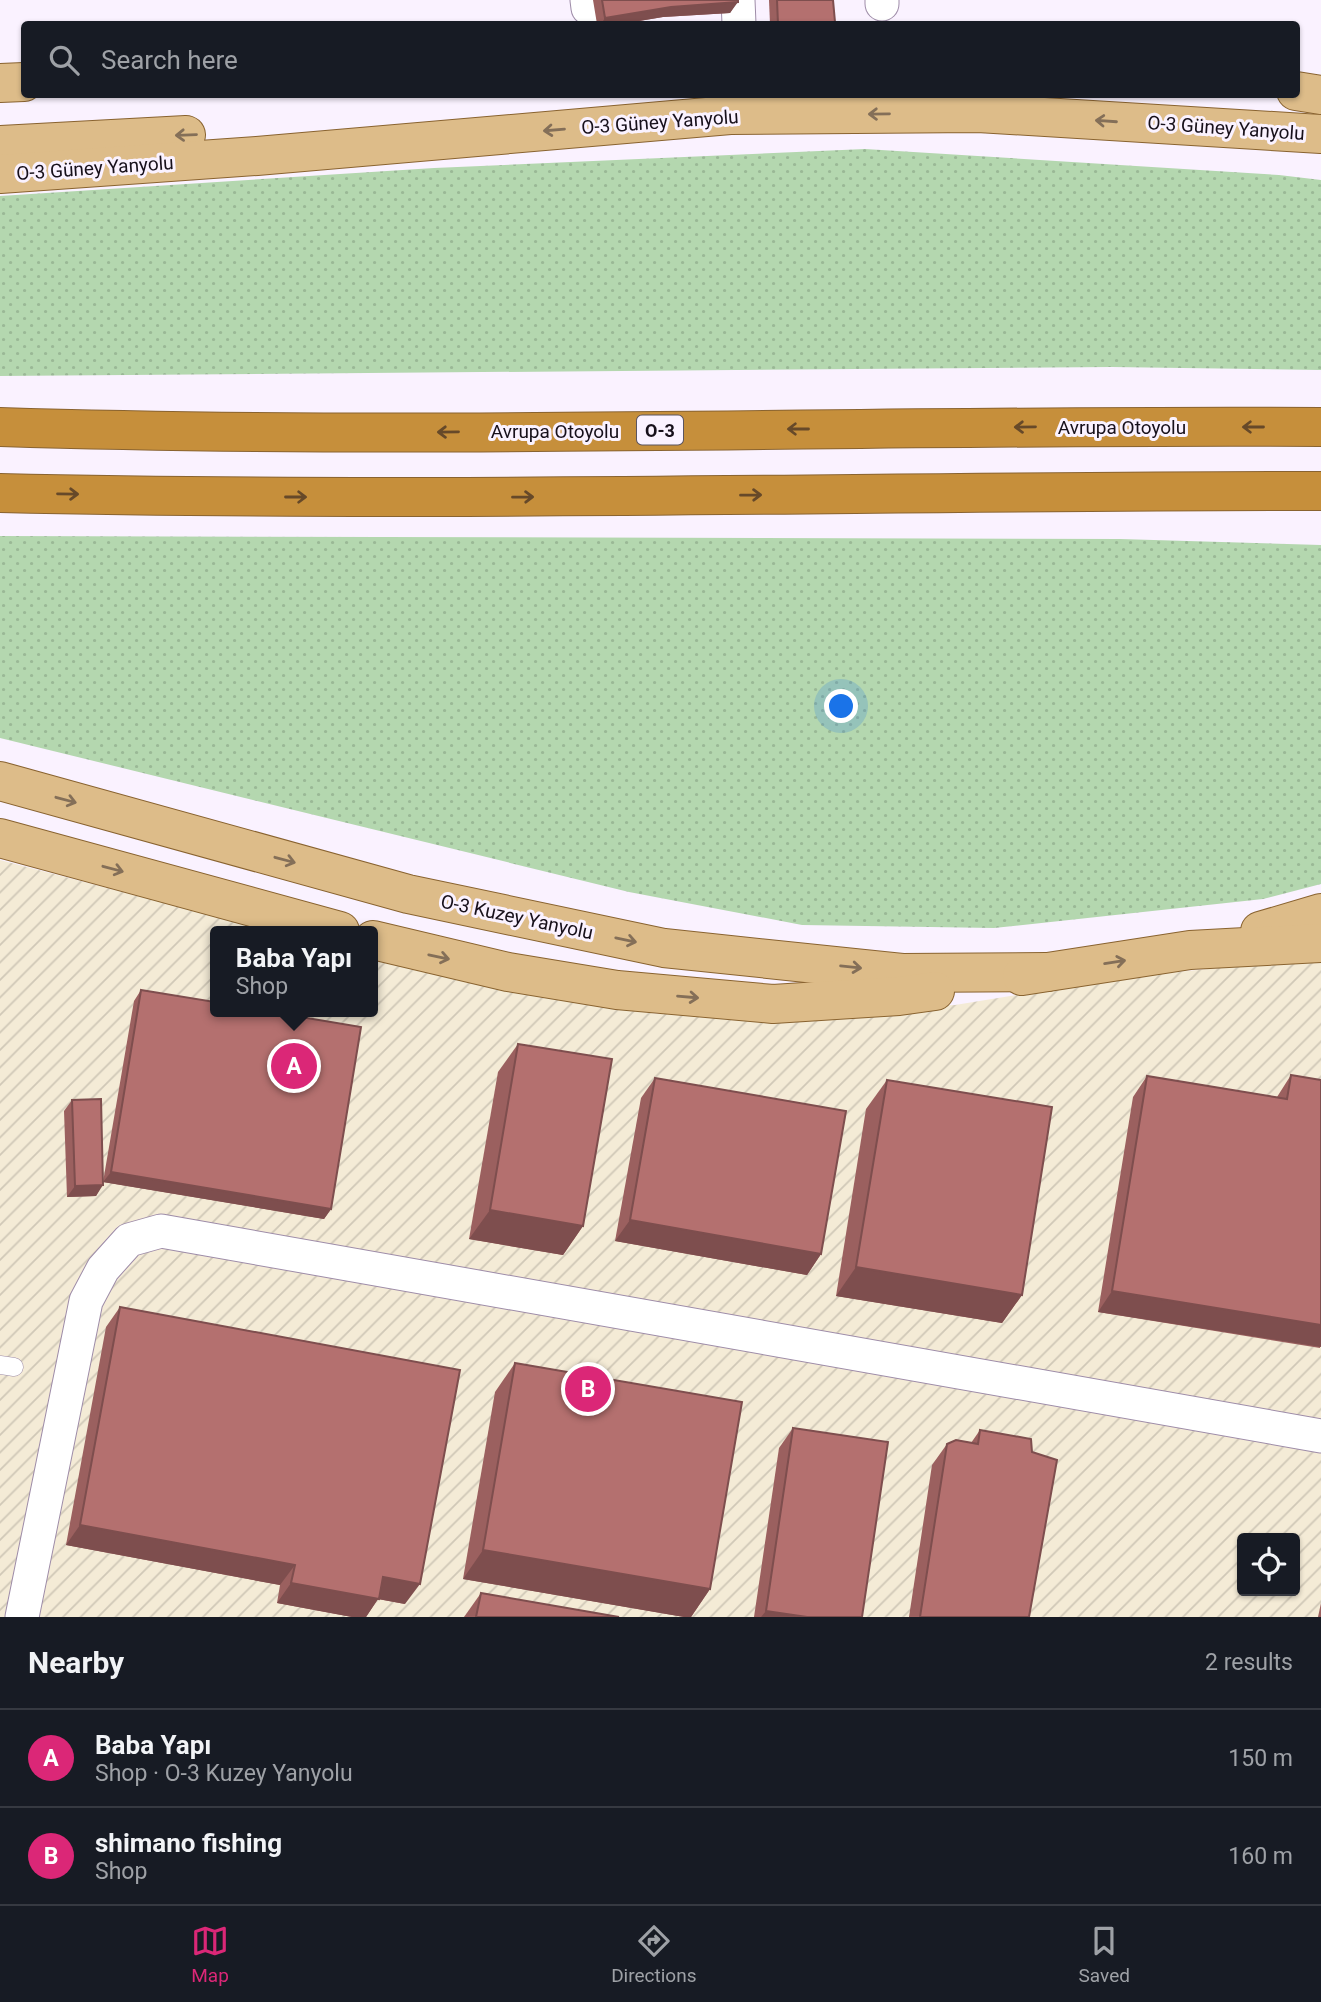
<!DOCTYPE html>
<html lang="en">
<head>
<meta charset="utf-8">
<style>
	:root { --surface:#171b24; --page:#242831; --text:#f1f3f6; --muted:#9ea1a6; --line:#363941; --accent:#db2777 }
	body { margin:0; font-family:Roboto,sans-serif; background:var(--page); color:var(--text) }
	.controls { position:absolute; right:21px; bottom:21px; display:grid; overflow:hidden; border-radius:7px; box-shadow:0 2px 5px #0004 }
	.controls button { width:63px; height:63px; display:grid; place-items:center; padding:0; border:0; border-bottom:2px solid var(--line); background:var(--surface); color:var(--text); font:35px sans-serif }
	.you { position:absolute; left:842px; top:707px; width:24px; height:24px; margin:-18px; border:5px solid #fff; border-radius:50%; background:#1a73e8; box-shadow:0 0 0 10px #1a73e833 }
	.badge { display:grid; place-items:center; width:46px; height:46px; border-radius:50%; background:var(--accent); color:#fff; font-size:23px; font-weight:700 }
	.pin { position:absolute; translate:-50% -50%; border:4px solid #fff; box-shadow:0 2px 7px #0006 }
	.popup { position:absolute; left:210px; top:926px; width:168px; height:91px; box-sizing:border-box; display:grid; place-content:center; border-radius:7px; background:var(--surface); filter:drop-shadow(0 2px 5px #0005); font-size:23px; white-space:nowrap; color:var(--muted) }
	.popup b { font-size:26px; color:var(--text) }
	.popup::after { content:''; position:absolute; left:50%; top:100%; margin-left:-14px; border:14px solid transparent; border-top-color:var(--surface) }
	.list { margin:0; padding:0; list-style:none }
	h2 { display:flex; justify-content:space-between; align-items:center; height:91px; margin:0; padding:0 28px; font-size:30px }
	h2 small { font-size:23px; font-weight:400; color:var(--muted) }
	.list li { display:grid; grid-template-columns:46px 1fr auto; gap:21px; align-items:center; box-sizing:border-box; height:98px; padding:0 28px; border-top:2px solid var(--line) }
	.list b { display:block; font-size:26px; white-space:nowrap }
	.list p { margin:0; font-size:23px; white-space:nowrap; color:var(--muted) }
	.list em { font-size:23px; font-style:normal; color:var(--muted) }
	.icon { flex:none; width:38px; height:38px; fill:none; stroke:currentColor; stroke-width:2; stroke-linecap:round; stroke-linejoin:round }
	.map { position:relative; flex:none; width:1321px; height:1617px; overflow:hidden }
	.search { position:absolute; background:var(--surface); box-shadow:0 2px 5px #0004; left:21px; right:21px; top:21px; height:77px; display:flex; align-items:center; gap:18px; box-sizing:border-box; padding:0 24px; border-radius:7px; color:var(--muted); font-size:26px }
	.sheet { height:287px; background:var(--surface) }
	nav { display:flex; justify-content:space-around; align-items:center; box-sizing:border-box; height:98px; border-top:2px solid var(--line); background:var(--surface); font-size:19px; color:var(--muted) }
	nav a { display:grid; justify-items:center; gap:4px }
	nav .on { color:var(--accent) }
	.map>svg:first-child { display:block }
</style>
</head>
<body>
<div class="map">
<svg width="1321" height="1617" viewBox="0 0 1321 1617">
	<defs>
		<pattern id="industrial-furrows" width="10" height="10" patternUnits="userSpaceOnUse" patternTransform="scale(1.75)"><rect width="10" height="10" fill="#f4ebd6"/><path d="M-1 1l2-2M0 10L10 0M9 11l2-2" fill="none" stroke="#d0c8b7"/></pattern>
		<pattern id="grass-dots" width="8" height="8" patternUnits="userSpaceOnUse" patternTransform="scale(1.75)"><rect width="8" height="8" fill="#b4d7af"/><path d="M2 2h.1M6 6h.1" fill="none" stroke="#9ab896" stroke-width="1.8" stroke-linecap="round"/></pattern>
	</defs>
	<rect width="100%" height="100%" fill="#faf2ff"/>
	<!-- industrial -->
	<path fill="url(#industrial-furrows)" fill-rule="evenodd" d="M 0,860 L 272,931 L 215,931 L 215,1012 L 373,1012 L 373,956 L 559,996 L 657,1014 L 789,1012 L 955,1005 L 1134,976 L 1271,963 L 1321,961 L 1321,1617 L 0,1617 ZM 1242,1538 L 1295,1538 L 1295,1591 L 1242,1591 Z"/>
	<!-- grass -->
	<g fill="url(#grass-dots)">
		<polygon points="865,149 1279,175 1321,180 1321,370 1112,367 0,376 0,196 434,168"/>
		<polygon points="0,536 1120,539 1321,545 1321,884 1263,899 994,928 802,925 629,892 0,738"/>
	</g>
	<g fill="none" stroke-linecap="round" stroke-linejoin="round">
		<!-- lane casing -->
		<g stroke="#9e8ca8" stroke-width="19">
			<polyline id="lane" points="0,1365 14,1367"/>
		</g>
		<!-- street casing -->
		<g stroke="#9e8ca8" stroke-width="35">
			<g id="street">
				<polyline points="587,0 588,8"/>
				<polyline points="738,0 739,24"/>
				<polyline points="882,4 882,0"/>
				<polyline points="22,1617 86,1301 103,1269 129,1240 161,1231 1321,1436"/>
			</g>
		</g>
		<!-- primary casing -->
		<g stroke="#896330" stroke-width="40">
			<g id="primary">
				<polyline points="0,83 24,82"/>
				<polyline points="1296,91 1321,95"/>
				<polyline points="0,145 186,135"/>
				<polyline points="0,174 257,156 730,115 978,113 1321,134"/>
				<polyline points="0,781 408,894 664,948 902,973 1047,972"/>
				<polyline points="0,838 340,931"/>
				<polyline points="1260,931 1321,913"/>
				<polyline points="373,940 508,972 617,990 773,1004 899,996 935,991"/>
				<polyline points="1022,976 1190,950 1321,943"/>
			</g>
		</g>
		<!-- highway casing -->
		<g stroke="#896330" stroke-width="40">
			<g id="highway">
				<path d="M 0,427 C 440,441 881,424 1321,427"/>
				<path d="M 0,493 C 440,503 881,491 1321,491"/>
			</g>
		</g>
		<!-- lane -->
		<use href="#lane" stroke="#fff" stroke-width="18"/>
		<!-- street -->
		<use href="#street" stroke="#fff" stroke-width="33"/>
		<!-- primary -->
		<use href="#primary" stroke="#ddbc89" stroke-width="38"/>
		<!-- highway -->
		<use href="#highway" stroke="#c68f3b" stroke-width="38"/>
	</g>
	<!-- wall -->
	<g fill="#9b605f">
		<polygon points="593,0 738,0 730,13 663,17 621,24 597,24"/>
		<polygon points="769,0 833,0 835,22 834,24 770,24"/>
		<polygon points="141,990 331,1209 324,1219 103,1182 96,1196 67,1197 64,1111 72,1100 103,1182 134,1001"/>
		<polygon points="518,1044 583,1226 563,1255 469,1239 498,1072"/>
		<polygon points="1291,1075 1321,1080 1320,1348 1098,1312 1133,1097 1147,1076 1277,1097"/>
		<polygon points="655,1078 821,1254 807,1275 615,1241 641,1098"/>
		<polygon points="887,1080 1022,1295 1002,1323 836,1296 866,1109"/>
		<polygon points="120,1307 405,1604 378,1599 366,1617 352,1617 277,1603 280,1585 66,1545 106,1327"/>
		<polygon points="515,1363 710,1589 691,1617 684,1617 463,1579 495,1392"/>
		<polygon points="793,1428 862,1617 754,1617 779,1448"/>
		<polygon points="980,1430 1029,1617 909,1617 932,1465 947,1444 971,1443"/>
		<polygon points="481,1593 619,1617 464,1617"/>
		<polygon points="1321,1603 1321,1617 1318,1617"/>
	</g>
	<!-- shaded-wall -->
	<g fill="#7e4e4e">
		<polygon points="738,2 730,13 663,17 621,24 601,24 605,18 671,7"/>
		<polygon points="835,22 834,24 778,24"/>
		<polygon points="111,1172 331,1209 324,1219 103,1182"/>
		<polygon points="103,1185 96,1196 67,1197 75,1186"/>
		<polygon points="490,1210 583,1226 563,1255 469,1239"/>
		<polygon points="630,1220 821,1254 807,1275 615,1241"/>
		<polygon points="856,1267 1022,1295 1002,1323 836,1296"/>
		<polygon points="1112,1291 1321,1325 1321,1347 1098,1312"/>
		<polygon points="80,1525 295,1565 280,1585 66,1545"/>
		<polygon points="483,1550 710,1589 691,1617 684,1617 463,1579"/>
		<polygon points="383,1577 420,1584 405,1604 378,1599 366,1617 352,1617 277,1603 291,1583"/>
		<polygon points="766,1611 807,1617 761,1617"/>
	</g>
	<!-- building -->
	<g fill="#b4706f" stroke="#7e4e4e" stroke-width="2">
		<polygon points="602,0 738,0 738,2 671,7 605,18"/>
		<polygon points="777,0 833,0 835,22 778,24"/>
		<polygon points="141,990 215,1002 215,1012 271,1012 361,1027 331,1209 111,1172"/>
		<polygon points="518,1044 612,1059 583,1226 490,1210"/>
		<polygon points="1291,1075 1321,1080 1321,1325 1112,1291 1147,1076 1287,1099"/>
		<polygon points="655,1078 846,1111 821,1254 630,1220"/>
		<polygon points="887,1080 1052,1107 1022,1295 856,1267"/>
		<polygon points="101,1099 103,1185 75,1186 72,1100"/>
		<polygon points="120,1307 460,1370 420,1584 383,1577 379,1599 291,1583 295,1565 80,1525"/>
		<polygon points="515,1363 742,1402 710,1589 483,1550"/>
		<polygon points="793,1428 888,1442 862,1617 807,1617 766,1611"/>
		<polygon points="980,1430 1031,1439 1032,1452 1057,1460 1029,1617 920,1617 947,1444 956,1440 978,1444"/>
		<polygon points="481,1593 619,1617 476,1617"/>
	</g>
	<!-- one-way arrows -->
	<defs><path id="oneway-shaft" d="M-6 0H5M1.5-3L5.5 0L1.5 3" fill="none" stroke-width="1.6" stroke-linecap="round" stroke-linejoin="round" transform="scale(1.75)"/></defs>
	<g stroke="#846f58">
		<use href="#oneway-shaft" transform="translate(879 114) rotate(179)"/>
		<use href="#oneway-shaft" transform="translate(1106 121) rotate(-176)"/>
		<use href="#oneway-shaft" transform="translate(554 130) rotate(175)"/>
		<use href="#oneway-shaft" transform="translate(186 135) rotate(178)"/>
		<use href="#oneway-shaft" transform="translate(66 800) rotate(15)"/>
		<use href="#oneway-shaft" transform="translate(285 860) rotate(15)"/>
		<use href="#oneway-shaft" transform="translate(113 869) rotate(15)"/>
		<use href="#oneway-shaft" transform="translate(626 940) rotate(12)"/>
		<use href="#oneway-shaft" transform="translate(439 957) rotate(12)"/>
		<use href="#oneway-shaft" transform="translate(1115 962) rotate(-9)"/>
		<use href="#oneway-shaft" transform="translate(851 967) rotate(6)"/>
		<use href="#oneway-shaft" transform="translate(688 997) rotate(5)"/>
	</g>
	<g stroke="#664929">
		<use href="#oneway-shaft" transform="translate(1025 427) rotate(179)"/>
		<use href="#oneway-shaft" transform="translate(1253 427) rotate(-180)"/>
		<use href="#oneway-shaft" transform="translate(798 429) rotate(180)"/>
		<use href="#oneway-shaft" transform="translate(448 432) rotate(179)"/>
		<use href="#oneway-shaft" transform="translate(68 494) rotate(1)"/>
		<use href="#oneway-shaft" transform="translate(751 495) rotate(-1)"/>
		<use href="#oneway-shaft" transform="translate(296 497)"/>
		<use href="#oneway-shaft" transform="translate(523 497) rotate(-1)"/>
	</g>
	<g text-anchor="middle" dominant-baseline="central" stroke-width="6" stroke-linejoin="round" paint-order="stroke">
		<!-- shield labels -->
		<rect fill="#faf2ff" stroke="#5b545f" stroke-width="2" x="637" y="415.5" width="46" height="29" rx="5"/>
		<g font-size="18" font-weight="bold" fill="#17101b">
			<text x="660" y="430">O-3</text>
		</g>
		<!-- street labels -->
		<g font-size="19" fill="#17101b" stroke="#faf2ff">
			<text transform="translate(660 122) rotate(-4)">O-3 Güney Yanyolu</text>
			<text transform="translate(1226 128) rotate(4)">O-3 Güney Yanyolu</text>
			<text transform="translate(95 168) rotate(-4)">O-3 Güney Yanyolu</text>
			<text x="1122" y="427">Avrupa Otoyolu</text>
			<text x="555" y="431">Avrupa Otoyolu</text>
			<text transform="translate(517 917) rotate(12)">O-3 Kuzey Yanyolu</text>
		</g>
	</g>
</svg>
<div class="controls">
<button><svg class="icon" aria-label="locate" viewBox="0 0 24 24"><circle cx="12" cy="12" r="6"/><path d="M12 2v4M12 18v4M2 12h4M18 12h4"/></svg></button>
</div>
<div class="you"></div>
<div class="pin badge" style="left:294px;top:1066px">A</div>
<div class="popup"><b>Baba Yapı</b>Shop</div>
<div class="pin badge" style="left:588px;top:1389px">B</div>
<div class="search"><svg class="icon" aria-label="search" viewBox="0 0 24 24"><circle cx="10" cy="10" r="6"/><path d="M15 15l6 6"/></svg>Search here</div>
</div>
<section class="sheet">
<h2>Nearby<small>2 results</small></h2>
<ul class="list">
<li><span class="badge">A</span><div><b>Baba Yapı</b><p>Shop · O-3 Kuzey Yanyolu</p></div><em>150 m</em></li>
<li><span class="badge">B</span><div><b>shimano fishing</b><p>Shop</p></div><em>160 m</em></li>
</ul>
</section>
<nav>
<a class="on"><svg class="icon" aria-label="map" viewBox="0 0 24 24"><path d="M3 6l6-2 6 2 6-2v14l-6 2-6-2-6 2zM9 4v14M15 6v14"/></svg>Map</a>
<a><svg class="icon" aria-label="directions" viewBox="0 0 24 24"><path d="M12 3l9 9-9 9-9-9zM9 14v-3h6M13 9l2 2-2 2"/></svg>Directions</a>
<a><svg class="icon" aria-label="saved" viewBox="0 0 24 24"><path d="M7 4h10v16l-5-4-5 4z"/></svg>Saved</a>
</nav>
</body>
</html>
